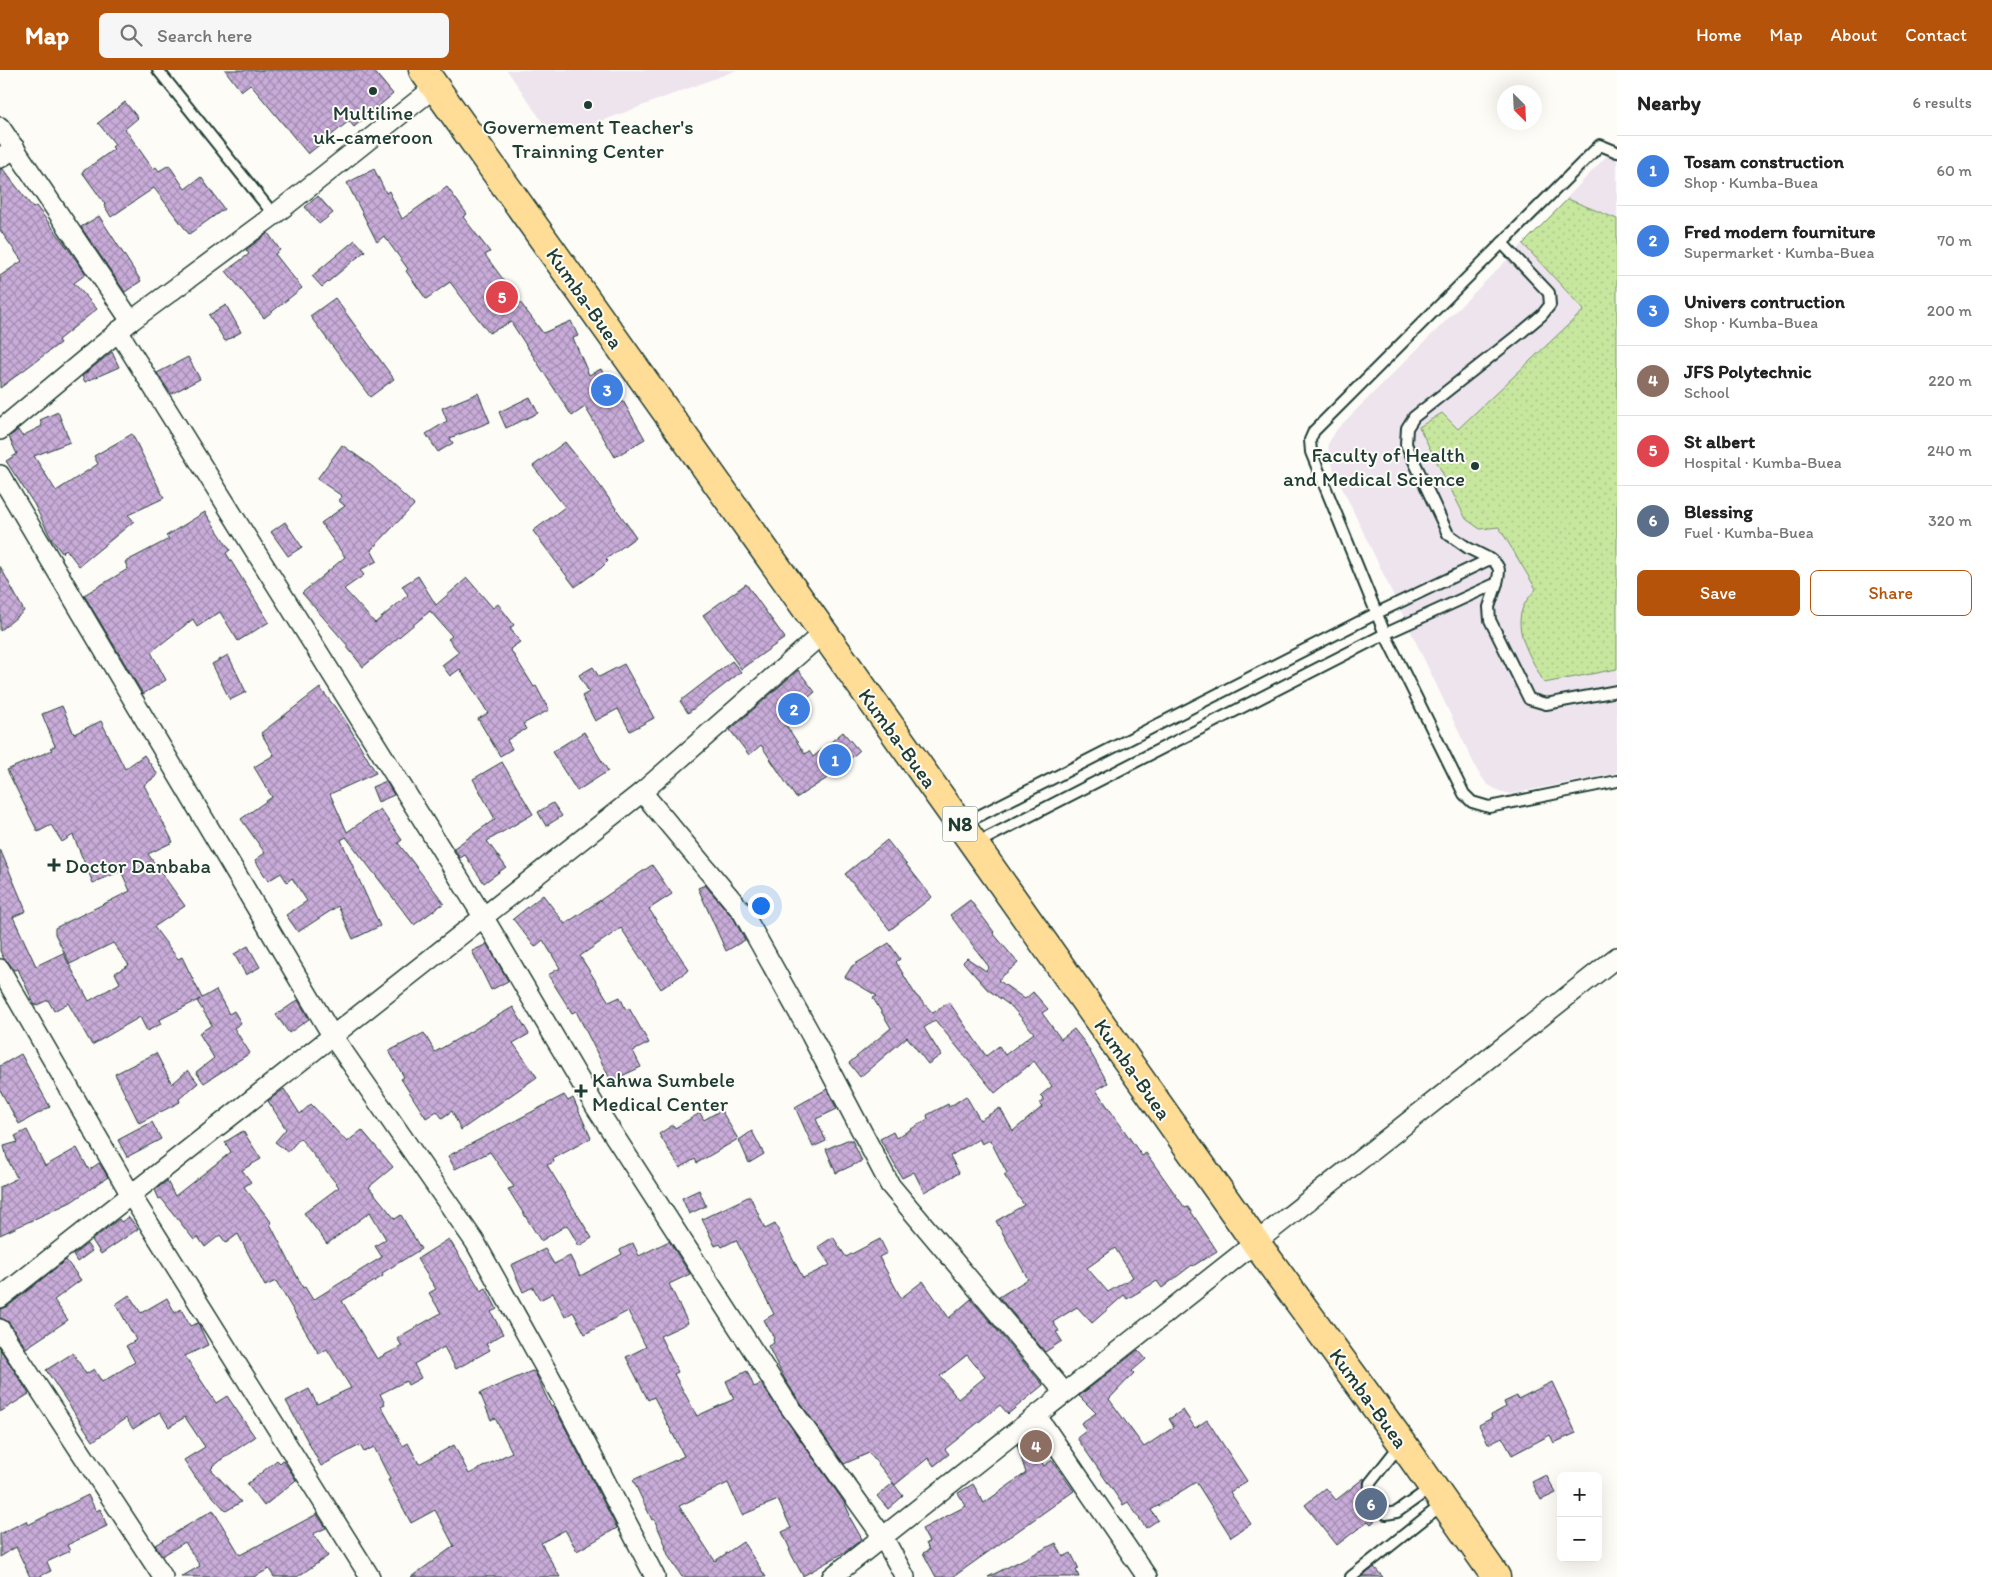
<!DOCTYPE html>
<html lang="en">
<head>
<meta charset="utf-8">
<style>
	:root { --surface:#fff; --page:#f6f6f6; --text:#222; --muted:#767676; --line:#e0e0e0; --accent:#b45309 }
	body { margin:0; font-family:Itim,sans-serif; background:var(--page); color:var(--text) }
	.controls { position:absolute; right:15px; bottom:15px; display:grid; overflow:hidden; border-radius:8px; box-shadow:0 5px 20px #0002 }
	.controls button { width:45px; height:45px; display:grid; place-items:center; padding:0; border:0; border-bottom:1px solid var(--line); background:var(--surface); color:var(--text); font:25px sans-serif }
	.compass { position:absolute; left:1497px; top:15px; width:45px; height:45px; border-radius:50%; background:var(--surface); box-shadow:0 5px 20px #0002; rotate:156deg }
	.you { position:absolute; left:760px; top:835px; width:18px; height:18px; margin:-12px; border:4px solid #fff; border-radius:50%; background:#1a73e8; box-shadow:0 0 0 8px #1a73e833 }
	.badge { display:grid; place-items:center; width:32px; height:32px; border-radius:50%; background:var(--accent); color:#fff; font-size:16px; font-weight:700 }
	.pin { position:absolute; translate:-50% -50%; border:2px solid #fff; box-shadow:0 1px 5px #0006 }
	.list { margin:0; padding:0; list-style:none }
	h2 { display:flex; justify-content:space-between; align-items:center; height:65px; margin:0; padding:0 20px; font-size:21px }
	h2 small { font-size:16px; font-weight:400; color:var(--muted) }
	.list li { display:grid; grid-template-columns:32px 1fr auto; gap:15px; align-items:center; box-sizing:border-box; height:70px; padding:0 20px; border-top:1px solid var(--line) }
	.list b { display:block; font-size:19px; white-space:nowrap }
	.list p { margin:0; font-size:16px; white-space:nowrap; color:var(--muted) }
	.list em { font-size:16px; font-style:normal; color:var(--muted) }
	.actions { display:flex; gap:10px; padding:15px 20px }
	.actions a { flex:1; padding:11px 0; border:1px solid var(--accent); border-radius:8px; text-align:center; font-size:18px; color:var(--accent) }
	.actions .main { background:var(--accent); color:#fff }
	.icon { flex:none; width:28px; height:28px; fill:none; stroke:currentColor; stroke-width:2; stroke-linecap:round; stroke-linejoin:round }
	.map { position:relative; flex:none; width:1617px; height:1507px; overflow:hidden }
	header { display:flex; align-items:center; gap:30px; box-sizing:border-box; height:70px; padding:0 25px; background:var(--accent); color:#fff }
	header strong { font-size:24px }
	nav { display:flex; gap:28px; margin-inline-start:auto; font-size:18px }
	.search { width:350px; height:45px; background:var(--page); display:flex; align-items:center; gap:12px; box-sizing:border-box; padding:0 18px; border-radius:8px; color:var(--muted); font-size:19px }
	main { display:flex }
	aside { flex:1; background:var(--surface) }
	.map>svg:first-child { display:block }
</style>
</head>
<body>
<header>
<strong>Map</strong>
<div class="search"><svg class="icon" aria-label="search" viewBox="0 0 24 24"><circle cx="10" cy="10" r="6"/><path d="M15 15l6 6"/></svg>Search here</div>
<nav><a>Home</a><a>Map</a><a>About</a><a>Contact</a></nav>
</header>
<main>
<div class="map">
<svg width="1617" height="1507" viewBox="0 0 1617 1507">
	<defs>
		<pattern id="grass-dots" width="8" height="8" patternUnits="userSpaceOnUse" patternTransform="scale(1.25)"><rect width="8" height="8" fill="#c7e69e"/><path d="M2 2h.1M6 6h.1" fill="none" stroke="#aac689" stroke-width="1.8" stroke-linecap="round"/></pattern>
		<pattern id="building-cross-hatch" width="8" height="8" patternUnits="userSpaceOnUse" patternTransform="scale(1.25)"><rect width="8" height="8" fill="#c9acd9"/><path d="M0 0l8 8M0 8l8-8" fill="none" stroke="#a38db1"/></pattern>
	</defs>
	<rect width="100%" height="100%" fill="#fdfcf7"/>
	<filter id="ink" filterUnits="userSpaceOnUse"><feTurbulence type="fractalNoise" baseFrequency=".02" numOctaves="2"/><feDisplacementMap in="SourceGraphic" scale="10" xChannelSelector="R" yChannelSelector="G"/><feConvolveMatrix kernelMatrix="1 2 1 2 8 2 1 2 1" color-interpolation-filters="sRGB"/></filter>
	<g filter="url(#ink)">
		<!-- built -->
		<g fill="#ede4ee">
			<polygon points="507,0 737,0 554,69"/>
			<polygon points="1617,75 1617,703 1511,724 1499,721 1487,714 1478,702 1335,403 1330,388 1328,374 1337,359 1523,174"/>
		</g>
		<!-- grass -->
		<path fill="url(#grass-dots)" stroke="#739269" d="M 1568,129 L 1617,149 L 1617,599 L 1544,613 C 1533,590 1511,561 1524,535 C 1527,529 1532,524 1536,519 L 1499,457 L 1480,459 L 1466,449 L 1419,357 L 1442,343 L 1458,359 L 1584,240 L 1523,174 Z"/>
		<!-- building -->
		<g fill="url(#building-cross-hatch)" stroke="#1f3d34" fill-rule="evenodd">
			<polygon points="225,0 373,0 393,24 354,57 349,51 308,84 250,14 241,21"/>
			<polygon points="125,32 138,48 125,59 153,99 156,97 159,101 169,95 185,119 201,107 224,139 189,164 154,118 111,147 104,135 105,134 82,102 114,79 112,77 115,74 98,53"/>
			<polygon points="0,99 3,99 33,138 36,136 62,170 86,204 74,213 97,239 58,270 60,273 0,318 0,206 22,191 0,160"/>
			<polygon points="374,99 386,123 389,121 402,149 447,117 467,144 463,147 490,182 485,185 543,263 571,251 578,266 573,268 589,305 601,299 619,333 623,331 645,369 615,387 585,337 572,346 511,252 489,263 450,212 426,229 406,201 408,199 384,166 377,172 347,113"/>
			<polygon points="318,126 333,143 319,154 305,137"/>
			<polygon points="99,146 141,211 125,222 81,157"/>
			<polygon points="268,163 280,180 275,184 302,218 264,248 226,201 249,184 246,180"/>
			<polygon points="355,170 365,181 322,217 312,206"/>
			<polygon points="335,228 394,309 370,327 310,246"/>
			<polygon points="226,235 241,262 225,271 209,245"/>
			<polygon points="112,282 119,297 85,312 82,306"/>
			<polygon points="188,287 200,309 171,324 157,303"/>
			<polygon points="478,323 490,352 450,368 453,373 438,382 426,364 447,351 442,338"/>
			<polygon points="530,327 538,343 506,358 499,342"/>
			<polygon points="58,342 70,372 34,386 56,421 98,394 94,386 132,364 164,428 128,445 134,451 79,496 66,479 62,483 52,470 34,434 6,391 17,384 9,367 18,360 22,366 42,356 40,350"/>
			<polygon points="565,372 598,413 636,467 606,489 608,491 601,498 575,517 533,461 565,437 533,396"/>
			<polygon points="342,375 373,397 414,435 371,480 377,491 360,500 364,505 344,519 375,553 408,525 402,516 418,506 436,535 467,508 493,538 498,534 514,555 510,558 520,572 510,579 534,617 536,616 549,640 523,654 526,659 507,670 512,679 500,686 478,649 488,643 460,599 450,606 442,595 459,582 448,569 452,566 430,541 363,597 347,577 348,576 302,523 345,487 321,453 345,436 338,430 342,426 317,409"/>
			<polygon points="205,442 230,480 226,483 269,552 238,571 220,542 197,557 193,549 151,582 166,610 143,624 84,525 128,499 125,492 169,469 166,466"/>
			<polygon points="285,452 302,477 288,486 271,462"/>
			<polygon points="0,496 24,541 0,561"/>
			<polygon points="746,514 785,568 741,599 703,545"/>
			<polygon points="228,585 246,622 230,630 212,594"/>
			<polygon points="732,591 741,602 688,643 680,631"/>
			<polygon points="624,594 654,648 630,661 618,639 595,651 582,626 589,622 579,605 593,597 599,607"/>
			<polygon points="798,600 815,622 782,649 805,684 809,681 813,687 843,662 859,681 829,707 796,728 761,675 749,685 730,660"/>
			<polygon points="320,618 345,650 376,703 330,724 347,762 380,739 402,770 398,773 444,833 414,855 346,767 341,770 380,856 353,869 338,836 298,862 286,845 307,831 292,808 287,812 281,803 268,811 255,790 265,783 241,749 272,727 254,697 274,685 261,663"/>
			<polygon points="62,636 74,664 101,651 125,699 144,685 158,705 144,715 173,772 148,784 185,836 154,857 178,889 182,887 202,928 216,920 229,944 234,941 241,953 234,958 250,983 204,1013 196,1002 214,988 199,963 212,955 197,931 200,929 159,950 161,954 147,961 140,947 92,975 68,933 54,941 48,930 35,936 18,899 14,900 9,893 4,889 0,881 0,779 26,841 13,847 36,896 63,883 89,931 120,913 115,903 129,895 113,873 70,894 55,864 55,858 130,821 121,801 93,813 73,765 62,772 51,755 38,762 7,700 52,680 50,678 55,676 42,644"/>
			<polygon points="584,662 608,701 577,721 552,682"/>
			<polygon points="502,692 533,744 487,771 506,797 484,813 465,785 460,788 454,778 495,749 473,709"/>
			<polygon points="386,711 394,725 378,732 372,717"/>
			<polygon points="553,733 562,746 546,756 538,742"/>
			<polygon points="887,770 932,827 890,860 845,804"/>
			<polygon points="652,795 672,824 649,839 689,900 661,919 621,858 580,886 609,932 620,927 626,940 629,938 649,973 633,981 641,997 611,1011 576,941 572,943 548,905 560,898 543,870 535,877 513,849 543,825 565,854"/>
			<polygon points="705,815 734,849 745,870 726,881 698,818"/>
			<path d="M 970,830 L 994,862 L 993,863 L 1018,893 L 998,910 L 1025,929 L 1033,922 L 1048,939 L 1042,943 L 1061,969 L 1074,959 L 1085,973 L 1108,1013 L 1096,1020 L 1142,1086 L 1146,1083 L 1185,1138 L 1188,1137 L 1217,1181 L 1193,1196 L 1192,1195 L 1162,1218 L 1157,1211 L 1127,1229 L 1124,1225 L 1092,1253 L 1077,1237 L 1053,1252 L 1059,1261 L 1056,1262 L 1062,1271 L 1045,1282 L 999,1227 L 1028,1209 L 996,1151 L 1024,1135 L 1004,1105 L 1007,1103 L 990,1070 L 982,1074 L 979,1069 L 950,1086 L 959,1103 L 924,1122 L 914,1102 L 902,1108 L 880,1069 L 893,1062 L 896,1068 L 928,1049 L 927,1045 L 948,1034 L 949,1037 L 966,1026 L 980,1050 L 1000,1038 L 1013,1061 L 1042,1037 L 1039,1034 L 1044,1030 L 1040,1026 L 1052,1016 L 1034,991 L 995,1023 L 935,950 L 924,958 L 941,985 L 928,994 L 907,967 L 860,1007 L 849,993 L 891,958 L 873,928 L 877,926 L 845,907 L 852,896 L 889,873 L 900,889 L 896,892 L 915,924 L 933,943 L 949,932 L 986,986 L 999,976 L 1005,985 L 1034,963 L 1012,937 L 987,919 L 963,892 L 967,888 L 986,901 L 989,897 L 950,845 ZM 1115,1178 L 1133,1207 L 1108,1222 L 1087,1198 Z"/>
			<polygon points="487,874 508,911 491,920 472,881"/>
			<polygon points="248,876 260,897 246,905 234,884"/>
			<polygon points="298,930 309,949 289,963 276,945"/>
			<polygon points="513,937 529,964 513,973 537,1007 461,1060 452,1041 442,1048 437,1041 426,1048 401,1009 404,1007 389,981 424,963 435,982"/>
			<polygon points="156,983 172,1014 188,1000 198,1013 179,1029 180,1032 139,1053 115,1004"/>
			<polygon points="21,984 50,1037 19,1054 0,1020 0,996"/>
			<polygon points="284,1019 300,1044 311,1034 347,1072 362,1060 393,1097 369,1117 395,1149 401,1145 421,1179 382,1203 383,1206 342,1231 377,1289 402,1276 397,1268 441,1243 429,1223 436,1219 417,1189 449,1169 481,1221 486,1218 497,1239 491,1242 503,1264 486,1274 490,1280 456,1299 444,1277 414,1294 421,1308 408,1315 406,1311 380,1324 385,1334 381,1336 403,1376 408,1373 419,1394 454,1375 469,1404 512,1382 495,1348 491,1350 480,1323 532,1301 535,1302 551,1337 553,1336 558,1344 617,1458 577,1481 565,1460 541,1473 560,1507 411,1507 454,1476 435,1440 411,1453 388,1410 390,1409 374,1377 364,1382 360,1375 321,1396 286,1331 309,1319 317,1334 351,1318 327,1279 319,1284 276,1211 265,1216 238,1164 226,1173 220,1165 205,1177 198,1167 194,1170 161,1128 159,1129 155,1120 167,1111 175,1126 231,1082 225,1072 243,1061 261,1089 242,1100 251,1112 244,1117 272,1153 270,1154 303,1218 305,1217 313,1230 382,1187 375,1176 386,1169 370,1142 327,1174 304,1143 339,1117 300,1068 288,1082 275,1072 286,1059 268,1031"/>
			<polygon points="827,1019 837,1039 816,1049 826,1071 813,1077 795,1037"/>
			<polygon points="564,1025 568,1031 573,1028 591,1068 553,1089 554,1092 547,1095 592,1168 579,1176 567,1155 541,1171 508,1119 514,1117 490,1082 455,1099 448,1086"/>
			<polygon points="721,1040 738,1069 697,1093 695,1089 680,1098 659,1064 673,1055 675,1058 700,1043 704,1050"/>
			<polygon points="152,1052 161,1069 127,1087 118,1070"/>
			<polygon points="27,1060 45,1096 77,1078 89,1100 99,1093 108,1107 71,1132 0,1165 0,1117 17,1108 7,1088 4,1076 18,1072 15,1066"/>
			<polygon points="752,1061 764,1084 749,1093 739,1070"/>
			<polygon points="847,1070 852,1070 862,1091 836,1103 826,1079"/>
			<polygon points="699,1120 706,1136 689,1144 682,1128"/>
			<path d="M 750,1126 L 765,1159 L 775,1154 L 803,1208 L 830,1195 L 818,1177 L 833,1167 L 846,1187 L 880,1169 L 887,1183 L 879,1187 L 901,1228 L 923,1211 L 949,1248 L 971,1229 L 1043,1315 L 1008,1344 L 1000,1335 L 945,1379 L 949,1384 L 934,1396 L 928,1388 L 895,1415 L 869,1383 L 844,1394 L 796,1327 L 782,1304 L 768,1276 L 774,1273 L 773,1269 L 774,1268 L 764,1250 L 774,1244 L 736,1170 L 722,1177 L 720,1174 L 715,1176 L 702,1149 ZM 967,1285 L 985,1307 L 958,1329 L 940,1306 Z"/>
			<polygon points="129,1147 138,1159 101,1184 92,1170 119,1149 121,1152"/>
			<polygon points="669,1171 690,1204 669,1214 688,1253 660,1266 678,1302 674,1304 697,1346 734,1329 726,1311 747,1301 754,1317 761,1314 844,1432 850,1445 849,1446 862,1469 845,1482 803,1506 789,1480 790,1479 782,1462 791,1458 778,1430 742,1445 728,1413 679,1436 715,1491 743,1472 766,1507 682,1507 669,1487 665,1477 666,1476 654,1449 652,1450 633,1410 684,1386 654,1327 648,1330 626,1287 646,1277 628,1241 585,1264 573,1242 565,1247 553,1223 540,1230 533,1217 523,1222 511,1195 545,1179 554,1194 570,1186 580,1206 622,1184 620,1180 633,1173 639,1186"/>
			<polygon points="87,1174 92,1181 77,1192 73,1185"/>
			<polygon points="66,1190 81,1210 54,1230 68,1250 26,1278 9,1252 0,1248 0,1239 7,1237"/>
			<polygon points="129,1225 141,1243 167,1228 175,1243 181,1239 190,1256 198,1253 208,1275 185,1286 216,1333 227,1326 255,1367 212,1396 213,1397 211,1399 241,1432 226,1441 196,1408 184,1390 205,1377 185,1347 169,1357 160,1342 133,1359 126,1348 93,1371 46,1300 73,1283 86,1304 94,1299 102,1312 135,1292 126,1276 136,1270 116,1234"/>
			<polygon points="0,1279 29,1324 0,1342"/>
			<polygon points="1138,1280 1146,1289 1132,1301 1134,1303 1109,1329 1144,1377 1174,1357 1169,1349 1183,1340 1195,1358 1207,1350 1247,1411 1230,1422 1251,1454 1231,1467 1196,1412 1151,1440 1158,1450 1146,1458 1128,1432 1123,1435 1077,1368 1086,1361 1081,1353 1096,1343 1079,1326"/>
			<polygon points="1552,1312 1576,1363 1554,1373 1550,1365 1512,1385 1502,1367 1488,1374 1479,1355 1492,1348 1491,1345 1506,1337 1504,1332 1517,1326 1518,1329"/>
			<polygon points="1029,1367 1044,1396 1052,1390 1074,1421 953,1507 936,1507 923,1483 929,1480 926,1473 929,1472 922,1459 966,1436 958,1423 973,1414 984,1433 1026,1403 1017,1375"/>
			<polygon points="277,1390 280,1393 283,1390 296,1410 264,1436 247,1414"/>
			<polygon points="1546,1405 1556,1423 1541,1430 1532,1412"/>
			<polygon points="1364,1408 1363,1428 1379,1447 1371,1454 1368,1451 1337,1475 1305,1435 1326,1418 1336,1430"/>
			<polygon points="893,1413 903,1426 888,1439 877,1426"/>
			<polygon points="88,1425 96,1441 100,1439 107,1456 67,1475 70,1481 47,1492 51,1501 38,1507 30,1507 16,1477 0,1487 0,1464 26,1451 28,1455"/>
			<polygon points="213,1440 240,1485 317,1444 326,1458 313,1464 328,1486 297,1507 274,1507 269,1499 254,1507 181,1507 200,1496 185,1472 162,1486 155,1475"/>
			<polygon points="1056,1473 1063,1487 1071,1483 1079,1499 1076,1500 1079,1507 988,1507"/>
			<polygon points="1374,1497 1383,1507 1362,1507"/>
		</g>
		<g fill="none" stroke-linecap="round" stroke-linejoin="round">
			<!-- service casing -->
			<g stroke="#1f3d34" stroke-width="14">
				<g id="service">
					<polyline points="158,0 274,145"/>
					<polyline points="1617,82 1600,75 1314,361 1310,370 1311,382 1385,564 1464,724 1472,732 1489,737 1617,711"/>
					<polyline points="1490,489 1468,478 1448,464 1406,374 1407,358 1414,347 1523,261 1542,245 1550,235 1549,223 1502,173"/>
					<polyline points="1497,513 1489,537 1490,550 1529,629 1546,634 1617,621"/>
					<path d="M 961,755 L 1377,543 L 1490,489 C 1501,496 1500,501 1497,513 L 1385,564 L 975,774"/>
					<polyline points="1400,1375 1370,1413 1369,1425 1386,1444 1397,1442 1432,1417"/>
					<polyline points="1351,1507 1444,1433"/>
				</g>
			</g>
			<!-- minor casing -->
			<g stroke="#1f3d34" stroke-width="22">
				<g id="minor">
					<polyline points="0,57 131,251"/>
					<polyline points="0,88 15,78"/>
					<polyline points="118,261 484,848 595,1036 787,1333 883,1467 905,1507"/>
					<polyline points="0,360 131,251 274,145 435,17"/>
					<polyline points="0,405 333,967 475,1172 568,1339 655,1507"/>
					<polyline points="642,722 743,843 811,965 890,1115 1065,1323"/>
					<polyline points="0,899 131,1125 370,1507"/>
					<polyline points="0,1228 642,722 823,563"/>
					<polyline points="0,1259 163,1507"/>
					<polyline points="1037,1346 1147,1507"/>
					<polyline points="832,1507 1617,887"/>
				</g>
			</g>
			<!-- trunk casing -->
			<g stroke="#1f3d34" stroke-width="31">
				<polyline id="trunk" points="423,0 974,774 1256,1173 1402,1373 1496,1507"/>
			</g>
			<!-- service -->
			<use href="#service" stroke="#fdfcf7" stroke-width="10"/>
			<!-- minor -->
			<use href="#minor" stroke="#fdfcf7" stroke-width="19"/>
			<!-- trunk -->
			<use href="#trunk" stroke="#ffdd96" stroke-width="28"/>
		</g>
	</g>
	<!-- markers -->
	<g fill="#1f3d34" stroke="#fdfcf7" stroke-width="2">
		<circle cx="373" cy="21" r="5"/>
		<circle cx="588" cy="35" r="5"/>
		<circle cx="1475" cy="396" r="5"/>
		<path d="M51.5 787.5h5v5h5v5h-5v5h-5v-5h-5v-5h5z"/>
		<path d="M578.5 1013.5h5v5h5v5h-5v5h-5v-5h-5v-5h5z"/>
	</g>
	<g text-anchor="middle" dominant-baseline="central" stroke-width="4" stroke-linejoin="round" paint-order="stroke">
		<!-- shield labels -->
		<rect fill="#fdfcf7" stroke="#62766e" stroke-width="1" x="942.5" y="736.5" width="35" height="35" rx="4"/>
		<g font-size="20" font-weight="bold" fill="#1f3d34">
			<text x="960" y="754">N8</text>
		</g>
		<!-- poi labels -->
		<g font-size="21" fill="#1f3d34" stroke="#fdfcf7">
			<text x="373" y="42">Multiline<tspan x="373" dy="24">uk-cameroon</tspan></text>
			<text x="588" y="56">Governement Teacher's<tspan x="588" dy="24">Trainning Center</tspan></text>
			<text x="1465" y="384" text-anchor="end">Faculty of Health<tspan x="1465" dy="24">and Medical Science</tspan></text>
			<text x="65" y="795" text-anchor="start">Doctor Danbaba</text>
			<text x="592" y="1009" text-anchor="start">Kahwa Sumbele<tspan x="592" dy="24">Medical Center</tspan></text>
		</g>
		<!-- street labels -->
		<g font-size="21" fill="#1f3d34" stroke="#fdfcf7">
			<text transform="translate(585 228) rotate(55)">Kumba-Buea</text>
			<text transform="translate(898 668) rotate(54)">Kumba-Buea</text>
			<text transform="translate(1133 999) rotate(55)">Kumba-Buea</text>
			<text transform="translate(1369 1328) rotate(54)">Kumba-Buea</text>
		</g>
	</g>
</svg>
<div class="controls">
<button>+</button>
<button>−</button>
</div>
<svg class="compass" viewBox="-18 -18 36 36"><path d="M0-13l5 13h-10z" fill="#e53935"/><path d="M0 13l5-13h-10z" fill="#767676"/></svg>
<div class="you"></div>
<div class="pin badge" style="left:835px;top:690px;background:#3f7fe0">1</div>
<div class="pin badge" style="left:794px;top:639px;background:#3f7fe0">2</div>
<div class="pin badge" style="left:607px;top:320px;background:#3f7fe0">3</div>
<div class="pin badge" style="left:1036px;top:1376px;background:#8d6e63">4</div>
<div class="pin badge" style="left:502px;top:227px;background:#e0444e">5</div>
<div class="pin badge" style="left:1371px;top:1434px;background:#5c6f8a">6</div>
</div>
<aside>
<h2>Nearby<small>6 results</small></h2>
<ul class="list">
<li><span class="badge" style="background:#3f7fe0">1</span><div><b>Tosam construction</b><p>Shop · Kumba-Buea</p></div><em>60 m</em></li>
<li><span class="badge" style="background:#3f7fe0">2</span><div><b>Fred modern fourniture</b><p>Supermarket · Kumba-Buea</p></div><em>70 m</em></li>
<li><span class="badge" style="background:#3f7fe0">3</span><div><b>Univers contruction</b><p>Shop · Kumba-Buea</p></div><em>200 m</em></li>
<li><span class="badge" style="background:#8d6e63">4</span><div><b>JFS Polytechnic</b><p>School</p></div><em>220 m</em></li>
<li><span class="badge" style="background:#e0444e">5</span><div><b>St albert</b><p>Hospital · Kumba-Buea</p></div><em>240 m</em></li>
<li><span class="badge" style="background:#5c6f8a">6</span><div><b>Blessing</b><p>Fuel · Kumba-Buea</p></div><em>320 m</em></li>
</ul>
<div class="actions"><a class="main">Save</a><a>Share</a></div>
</aside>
</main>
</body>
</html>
